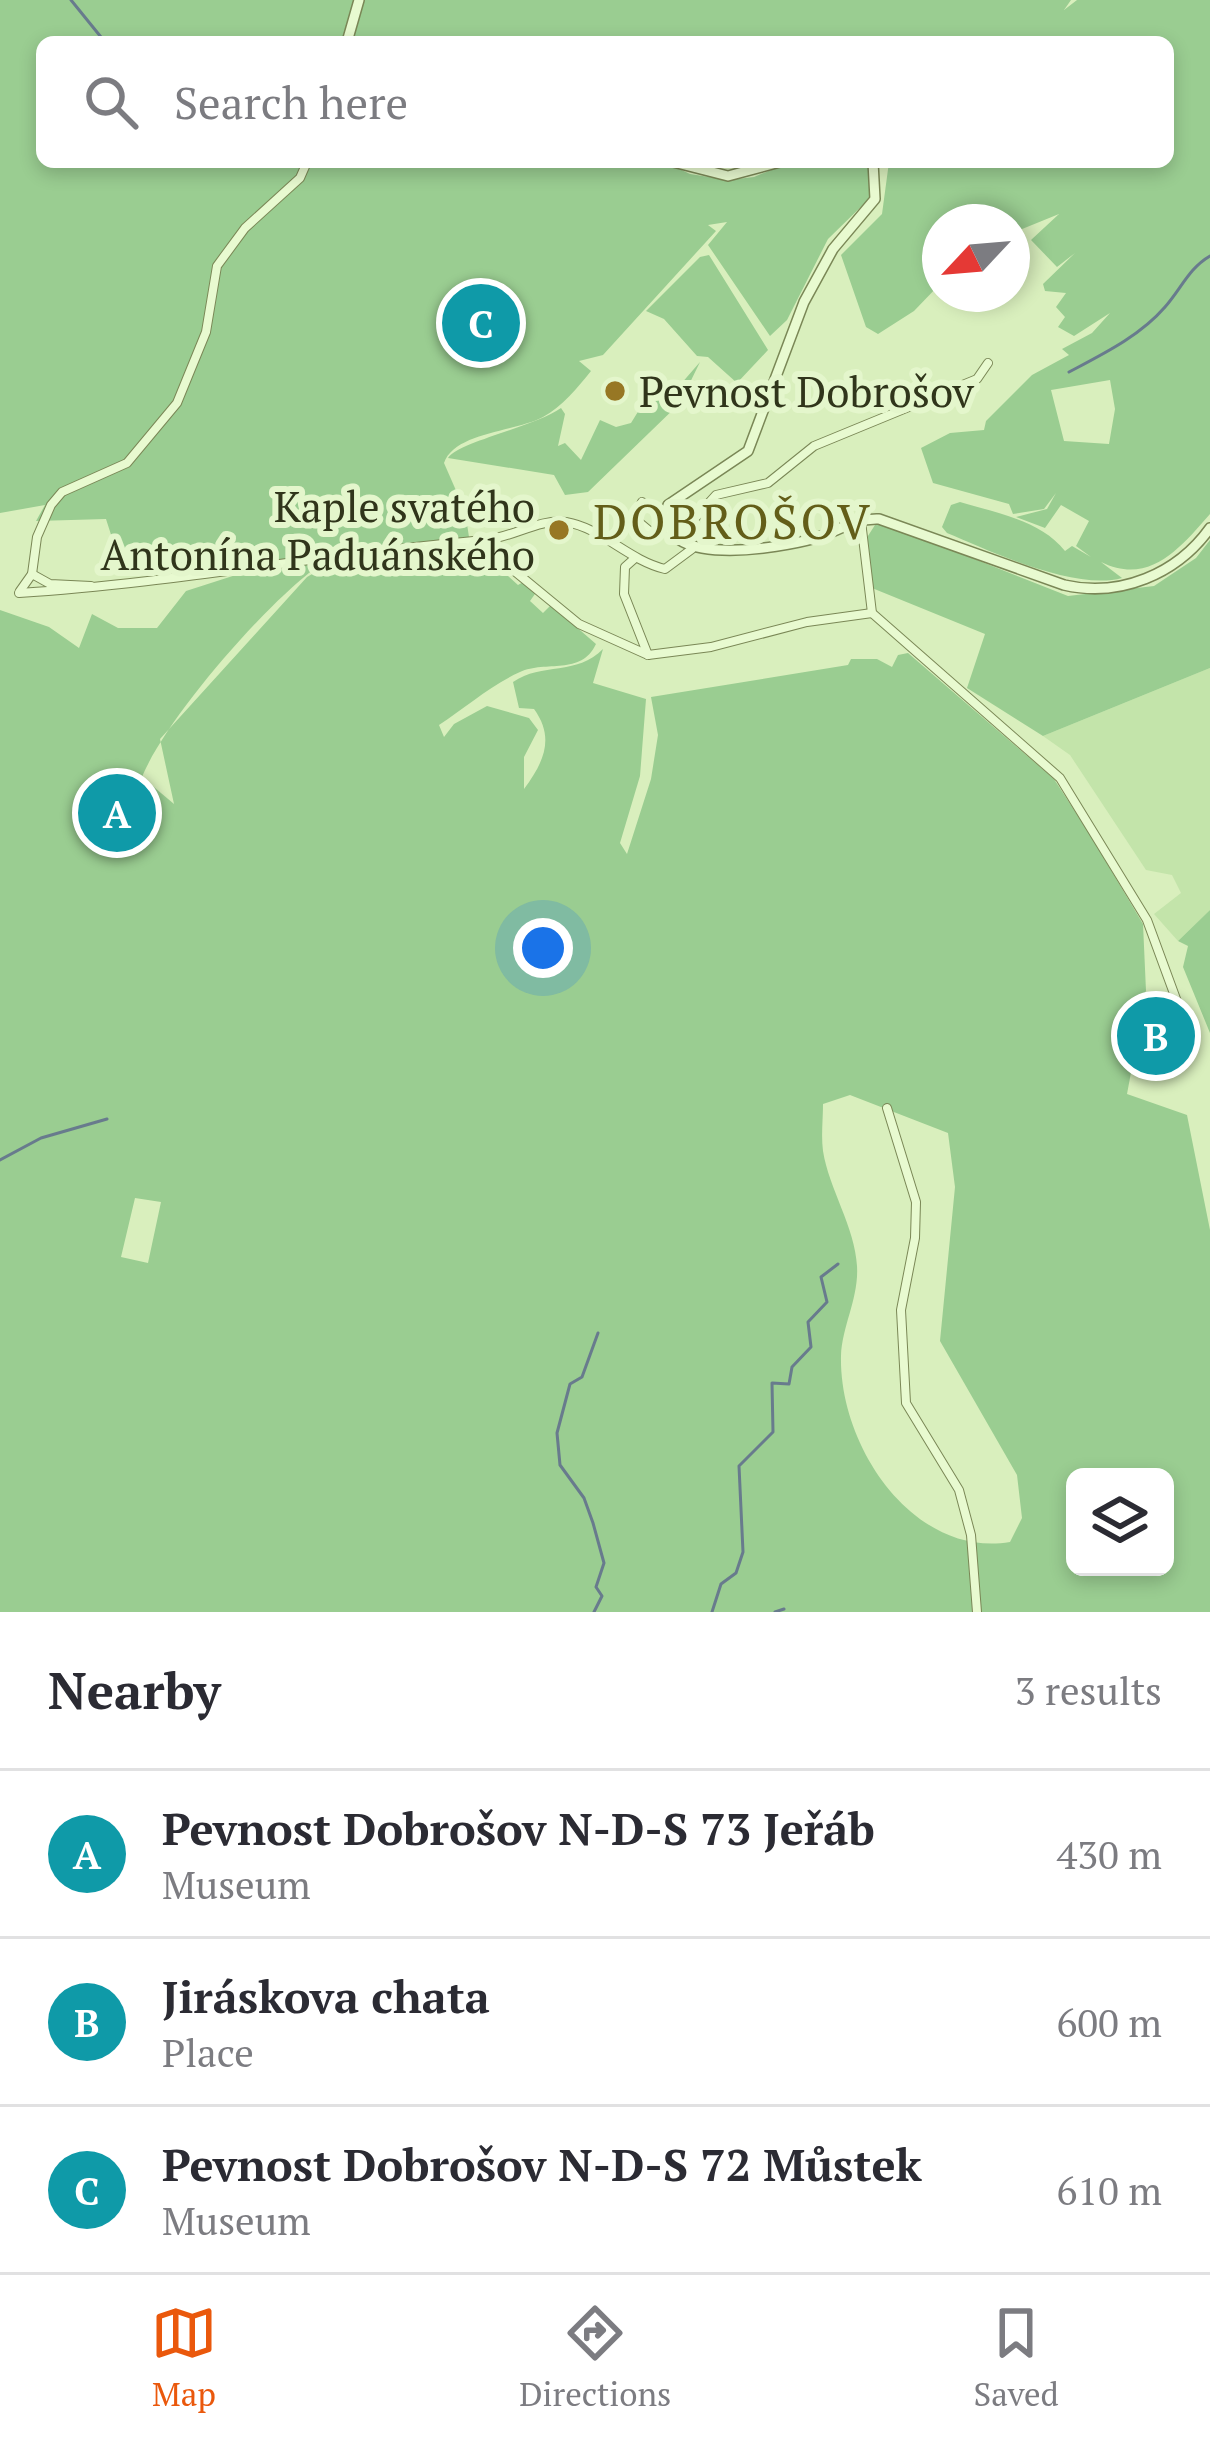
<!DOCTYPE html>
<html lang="en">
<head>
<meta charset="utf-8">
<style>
	:root { --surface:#fff; --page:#f2f2f3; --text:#2b2b33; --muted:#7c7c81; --line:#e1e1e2; --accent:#ea580c }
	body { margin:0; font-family:"PT Serif",serif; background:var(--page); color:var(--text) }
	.controls { position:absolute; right:36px; bottom:36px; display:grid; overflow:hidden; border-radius:18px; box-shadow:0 6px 18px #0003 }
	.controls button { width:108px; height:108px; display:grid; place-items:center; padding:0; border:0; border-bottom:3px solid var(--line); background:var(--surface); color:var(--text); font:60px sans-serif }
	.compass { position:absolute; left:922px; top:204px; width:108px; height:108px; border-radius:50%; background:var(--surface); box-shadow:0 6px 18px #0003; rotate:244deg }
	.you { position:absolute; left:543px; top:948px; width:42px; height:42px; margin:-30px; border:9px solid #fff; border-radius:50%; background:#1a73e8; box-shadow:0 0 0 18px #1a73e833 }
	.badge { display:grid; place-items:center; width:78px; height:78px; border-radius:50%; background:var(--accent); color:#fff; font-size:39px; font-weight:700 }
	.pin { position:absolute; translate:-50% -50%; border:6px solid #fff; box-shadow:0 3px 12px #0006 }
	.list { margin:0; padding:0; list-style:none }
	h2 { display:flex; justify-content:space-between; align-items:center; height:156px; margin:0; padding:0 48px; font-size:51px }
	h2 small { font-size:39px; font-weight:400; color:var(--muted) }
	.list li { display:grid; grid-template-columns:78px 1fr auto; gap:36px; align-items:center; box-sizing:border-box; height:168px; padding:0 48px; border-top:3px solid var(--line) }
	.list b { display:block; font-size:45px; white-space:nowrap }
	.list p { margin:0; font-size:39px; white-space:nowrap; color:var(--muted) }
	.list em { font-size:39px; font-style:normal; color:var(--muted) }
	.icon { flex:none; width:66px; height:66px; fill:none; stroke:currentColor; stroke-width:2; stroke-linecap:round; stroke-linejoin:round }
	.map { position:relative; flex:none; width:1210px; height:1612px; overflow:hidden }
	.search { position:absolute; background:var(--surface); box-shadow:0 6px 18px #0003; left:36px; right:36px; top:36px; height:132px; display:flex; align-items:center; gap:30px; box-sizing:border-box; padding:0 42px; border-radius:18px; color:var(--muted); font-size:45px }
	.sheet { height:660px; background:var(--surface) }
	nav { display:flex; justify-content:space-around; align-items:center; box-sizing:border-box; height:168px; border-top:3px solid var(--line); background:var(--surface); font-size:33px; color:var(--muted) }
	nav a { display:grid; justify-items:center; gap:6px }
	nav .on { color:var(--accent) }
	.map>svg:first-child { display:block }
</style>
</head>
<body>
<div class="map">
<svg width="1210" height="1612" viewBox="0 0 1210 1612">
	<rect width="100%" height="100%" fill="#d9efbd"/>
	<!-- farmland -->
	<polygon fill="#c3e4aa" points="1210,668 1210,910 1178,941 1154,914 1181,893 1172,875 1146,870 1070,755 1043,736"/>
	<!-- green -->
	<g fill="#9acd91" fill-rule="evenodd">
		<path d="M 0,0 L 355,0 L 343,42 L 42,42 L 42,162 L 665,162 L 690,174 L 728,180 L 754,177 L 790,162 L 869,162 L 871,197 L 828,239 L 787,320 L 770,336 L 708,245 L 727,222 L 708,225 L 716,231 L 603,355 L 579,361 L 591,371 C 578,387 562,407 543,417 C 515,432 455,432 444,463 L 465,511 L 469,537 L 332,556 L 242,562 L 178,576 L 172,549 L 137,556 L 114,544 L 106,519 L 36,521 L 45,505 L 0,513 Z"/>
		<path d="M 363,0 L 1071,0 L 1064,10 L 1077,0 L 1210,0 L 1210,514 C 1180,548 1150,586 1101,562 L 1122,578 C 1076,591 992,552 947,533 L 942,527 L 951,505 L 960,502 C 996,513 1041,520 1065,551 L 1072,546 L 1091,557 L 1076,546 L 1089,521 L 1061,505 L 1045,528 L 1016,517 L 1047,509 L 1056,493 L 1044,509 L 1013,514 L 1009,504 L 933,483 L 921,448 L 950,433 L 984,430 L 986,421 L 1032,375 L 1069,355 L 1062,349 L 1092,333 L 1110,313 L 1074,336 L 1058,327 L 1065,317 L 1056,307 L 1066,293 L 1045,291 L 1043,284 L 1075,253 L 1057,267 L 1031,240 L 1059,214 L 1012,233 L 1012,222 L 940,222 L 940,284 L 914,311 L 878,334 L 866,327 L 841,255 L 882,214 L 889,162 L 1168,162 L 1168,42 L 351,42 ZM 1110,380 L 1115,409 L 1109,444 L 1064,441 L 1051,390 Z"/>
		<polygon points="709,255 768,350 737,383 708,357 697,356 664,319 646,311 700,257"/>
		<path d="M 700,362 L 680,403 L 588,492 L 565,495 L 554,475 L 448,458 C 458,442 534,427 561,408 L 565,414 L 558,446 L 565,443 L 581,460 L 600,420 L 616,427 L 631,423 L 644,402 L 667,400 Z"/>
		<polygon points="886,524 1068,596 1154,586 1196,558 1210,540 1210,668 1043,736 967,688 985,634 872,588 866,539 875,525"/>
		<path d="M 439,544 L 479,544 L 512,571 L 508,576 L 518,585 L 525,581 L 537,591 L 530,601 L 543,613 L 551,605 L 596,644 C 581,676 546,660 520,672 C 491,685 465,708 439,725 L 444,737 L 454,724 L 487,706 L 529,718 L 538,730 L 524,757 L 524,789 C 544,762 555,738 534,709 L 519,708 L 513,682 C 542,662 577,676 603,649 L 593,683 L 646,699 L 640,776 L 620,843 L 627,854 L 651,779 L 658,735 L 651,697 L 848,665 L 851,659 L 877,659 L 892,667 L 898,655 L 908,653 L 1054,779 L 1089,833 L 1143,924 L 1146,991 L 1128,1017 L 1135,1051 L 1127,1094 L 1187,1115 L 1210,1230 L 1210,1612 L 0,1612 L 0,610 L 49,627 L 79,648 L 92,614 L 118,628 L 157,628 L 186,591 L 261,567 L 324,562 C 270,598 166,718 142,777 L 174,804 L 160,739 L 307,577 L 333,562 ZM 850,1095 L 948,1133 L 955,1187 L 940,1341 L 1017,1475 L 1022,1518 L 1010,1542 C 914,1558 839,1447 841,1356 C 842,1326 859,1298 857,1266 C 855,1227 829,1189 823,1151 C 821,1136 823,1119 823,1104 ZM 135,1198 L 161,1202 L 148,1263 L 121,1257 ZM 1075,1477 L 1165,1477 L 1165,1567 L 1075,1567 Z"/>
		<polygon points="1210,910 1210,1033 1183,967 1188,946 1178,941"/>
	</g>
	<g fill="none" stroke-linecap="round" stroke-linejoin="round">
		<!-- stream -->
		<g stroke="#687b8d" stroke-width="3">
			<polyline points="71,0 105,42"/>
			<path d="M 1069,372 C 1103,354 1140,336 1165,307 C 1181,289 1189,268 1210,256"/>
			<polyline points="0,1160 41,1138 107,1119"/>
			<polyline points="594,1612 602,1596 596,1587 604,1563 593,1523 584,1498 560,1465 557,1433 570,1384 582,1377 598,1333"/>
			<polyline points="712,1612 721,1584 736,1573 743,1552 739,1466 773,1432 772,1383 789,1384 792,1367 811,1347 808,1322 827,1302 821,1277 838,1264"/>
			<polyline points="775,1612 784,1609"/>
		</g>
		<!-- minor casing -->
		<g stroke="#7a8756" stroke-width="10">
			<g id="minor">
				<polyline points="642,502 634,518 652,533 667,527"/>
				<polyline points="861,521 872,613 1060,778 1147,920 1183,1018"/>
				<polyline points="677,538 716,495 768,483 814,446 977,379 988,363"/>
				<polyline points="479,542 579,624 648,655 711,647 807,622 872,613"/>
				<polyline points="634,559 625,567 624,594 648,655"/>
				<polyline points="32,574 50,584 91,586"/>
				<polyline points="20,591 32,574 37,537 51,505 62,492 127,463 177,403 206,332 217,266 245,228 300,178 307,162"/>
				<path d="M 19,593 C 175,583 330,553 485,540 C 511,538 540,518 566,522 C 602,528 628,560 665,569 L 692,549"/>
				<polyline points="887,1108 916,1202 915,1238 901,1310 906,1403 959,1490 971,1535 977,1612"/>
			</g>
		</g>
		<!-- tertiary casing -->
		<g stroke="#7a8756" stroke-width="12">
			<g id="tertiary">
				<polyline points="347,42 359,0"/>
				<polyline points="673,162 728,176 780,162"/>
				<path d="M 873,162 L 875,199 L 833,249 L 804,302 L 748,451 L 668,505 C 651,571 781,548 816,538 C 839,531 854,518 879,519 L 1064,585 C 1120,598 1177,574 1210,528"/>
			</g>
		</g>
		<!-- minor -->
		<use href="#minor" stroke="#e8fad0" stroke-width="8"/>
		<!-- tertiary -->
		<use href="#tertiary" stroke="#e8fad0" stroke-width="9"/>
	</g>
	<!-- markers -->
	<g fill="#977724" stroke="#e4f6cc" stroke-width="4.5">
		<circle cx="615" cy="391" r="12"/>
		<circle cx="559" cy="530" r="12"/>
	</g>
	<g text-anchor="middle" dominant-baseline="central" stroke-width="12" stroke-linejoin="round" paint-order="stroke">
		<!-- poi labels -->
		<g font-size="42" fill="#30351b" stroke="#e4f6cc" text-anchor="start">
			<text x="639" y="391">Pevnost Dobrošov</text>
			<text x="535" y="506" text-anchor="end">Kaple svatého<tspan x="535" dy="48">Antonína Paduánského</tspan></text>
		</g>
		<!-- quarter labels -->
		<g font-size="48" letter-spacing="3" fill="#635e19" stroke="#e4f6cc">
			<text x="733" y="521">DOBROŠOV</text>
		</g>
	</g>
</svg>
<div class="controls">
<button><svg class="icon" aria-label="layers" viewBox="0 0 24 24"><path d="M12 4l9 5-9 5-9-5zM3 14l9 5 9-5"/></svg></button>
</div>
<svg class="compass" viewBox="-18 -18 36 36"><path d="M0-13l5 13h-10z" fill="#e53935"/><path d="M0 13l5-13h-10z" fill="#7c7c81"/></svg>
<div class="you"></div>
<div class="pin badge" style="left:117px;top:813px;background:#0f9aa8">A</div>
<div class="pin badge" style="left:1156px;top:1036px;background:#0f9aa8">B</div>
<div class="pin badge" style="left:481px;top:323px;background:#0f9aa8">C</div>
<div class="search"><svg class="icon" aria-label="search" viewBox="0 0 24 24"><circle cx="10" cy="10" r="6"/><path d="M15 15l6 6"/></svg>Search here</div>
</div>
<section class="sheet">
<h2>Nearby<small>3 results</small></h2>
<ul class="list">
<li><span class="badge" style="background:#0f9aa8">A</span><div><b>Pevnost Dobrošov N-D-S 73 Jeřáb</b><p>Museum</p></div><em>430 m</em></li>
<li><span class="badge" style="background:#0f9aa8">B</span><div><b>Jiráskova chata</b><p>Place</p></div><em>600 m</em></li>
<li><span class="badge" style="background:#0f9aa8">C</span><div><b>Pevnost Dobrošov N-D-S 72 Můstek</b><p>Museum</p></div><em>610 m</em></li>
</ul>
</section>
<nav>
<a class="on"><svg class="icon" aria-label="map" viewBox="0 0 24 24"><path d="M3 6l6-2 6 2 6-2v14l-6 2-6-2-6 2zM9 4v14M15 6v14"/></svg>Map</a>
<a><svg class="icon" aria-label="directions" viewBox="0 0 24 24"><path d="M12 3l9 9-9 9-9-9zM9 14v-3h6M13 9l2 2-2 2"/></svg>Directions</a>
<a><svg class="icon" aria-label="saved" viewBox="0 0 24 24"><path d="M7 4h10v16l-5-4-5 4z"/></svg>Saved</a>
</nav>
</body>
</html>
